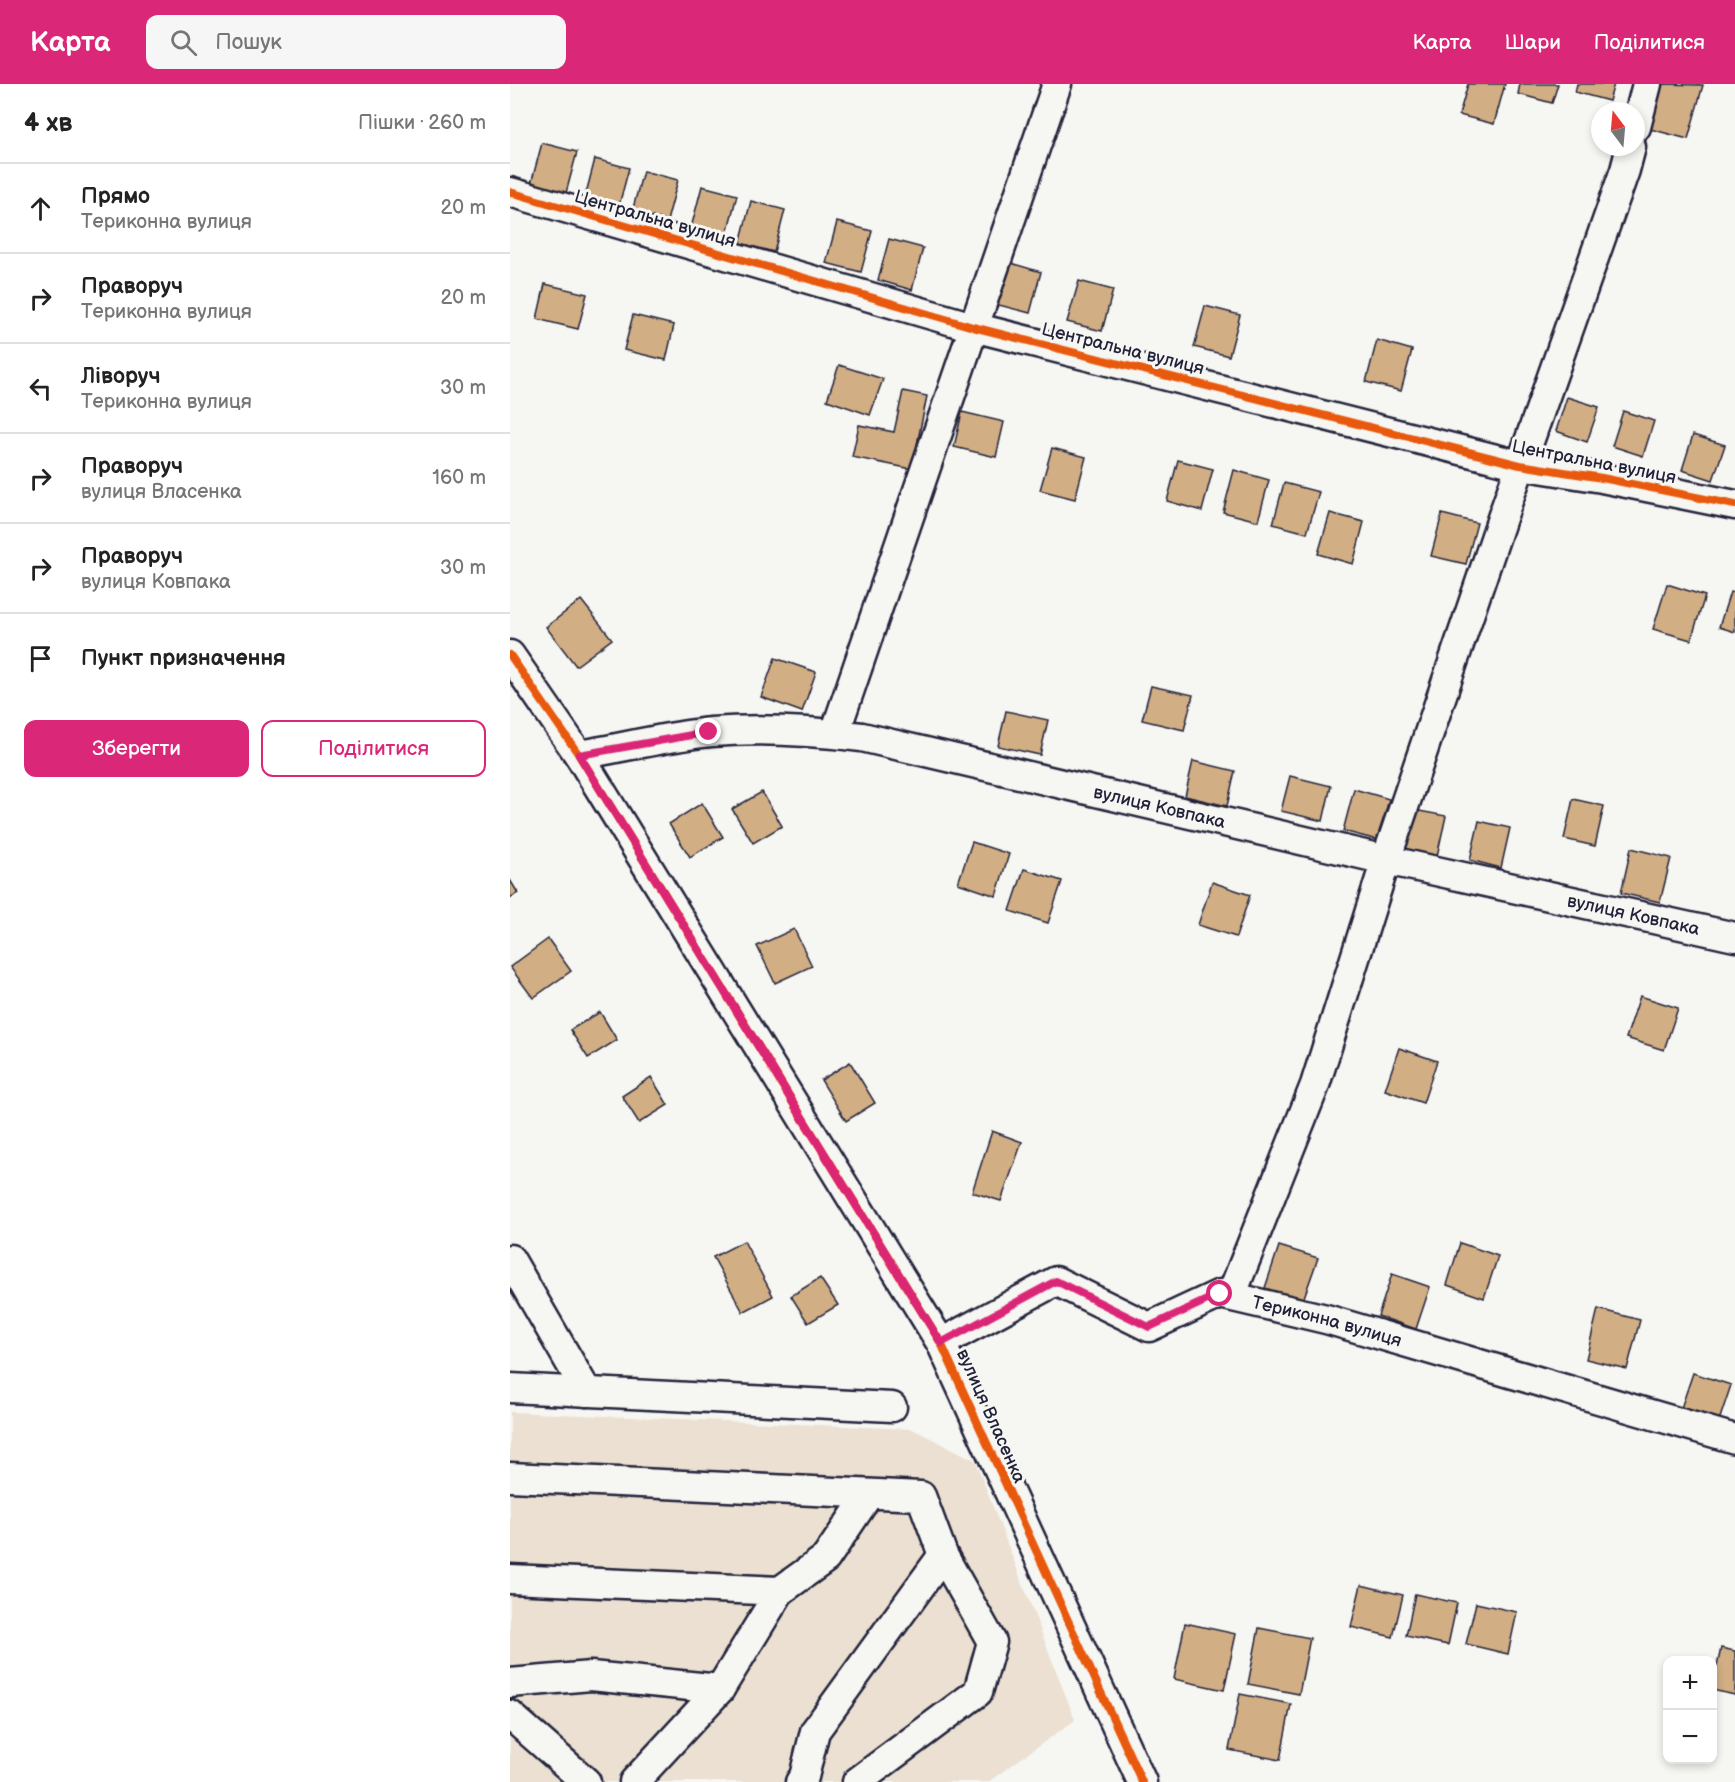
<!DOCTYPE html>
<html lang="uk">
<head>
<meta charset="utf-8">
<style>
	:root { --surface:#fff; --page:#f6f6f6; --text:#222; --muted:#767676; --line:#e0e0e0; --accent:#db2777 }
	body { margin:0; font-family:"Balsamiq Sans",sans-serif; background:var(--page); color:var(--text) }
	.controls { position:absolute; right:18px; bottom:18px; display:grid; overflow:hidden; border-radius:12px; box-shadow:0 3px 9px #0003 }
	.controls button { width:54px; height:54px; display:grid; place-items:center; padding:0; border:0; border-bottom:2px solid var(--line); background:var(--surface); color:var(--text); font:30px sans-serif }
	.compass { position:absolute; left:1081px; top:18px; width:54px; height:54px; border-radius:50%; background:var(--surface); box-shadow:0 3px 9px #0003; rotate:344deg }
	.stop { position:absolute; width:18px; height:18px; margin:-14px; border:4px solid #db2777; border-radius:50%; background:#fff }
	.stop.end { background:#db2777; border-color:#fff; box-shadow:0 2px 6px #0008 }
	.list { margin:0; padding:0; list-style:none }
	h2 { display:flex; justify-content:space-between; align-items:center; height:78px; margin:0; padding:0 24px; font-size:26px }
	h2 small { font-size:20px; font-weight:400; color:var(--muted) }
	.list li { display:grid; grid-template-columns:39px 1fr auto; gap:18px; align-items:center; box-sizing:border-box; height:90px; padding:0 24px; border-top:2px solid var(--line) }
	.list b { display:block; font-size:22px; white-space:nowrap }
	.list p { margin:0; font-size:20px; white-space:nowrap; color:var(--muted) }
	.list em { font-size:20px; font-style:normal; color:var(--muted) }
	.actions { display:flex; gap:12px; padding:18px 24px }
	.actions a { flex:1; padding:14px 0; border:2px solid var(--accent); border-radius:12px; text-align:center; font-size:21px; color:var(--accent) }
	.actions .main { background:var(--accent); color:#fff }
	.icon { flex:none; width:33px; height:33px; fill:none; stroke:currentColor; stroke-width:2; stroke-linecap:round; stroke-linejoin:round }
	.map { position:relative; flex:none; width:1225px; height:1698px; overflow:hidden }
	header { display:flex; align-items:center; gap:36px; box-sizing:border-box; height:84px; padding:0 30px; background:var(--accent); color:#fff }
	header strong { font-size:28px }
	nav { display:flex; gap:33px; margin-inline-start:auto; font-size:21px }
	.search { width:420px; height:54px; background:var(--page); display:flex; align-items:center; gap:15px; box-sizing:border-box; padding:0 21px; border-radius:12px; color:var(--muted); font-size:22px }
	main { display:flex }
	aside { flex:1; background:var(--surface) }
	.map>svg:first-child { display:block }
</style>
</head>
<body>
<header>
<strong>Карта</strong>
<div class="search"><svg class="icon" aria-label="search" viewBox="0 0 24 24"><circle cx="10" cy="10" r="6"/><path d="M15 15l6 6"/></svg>Пошук</div>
<nav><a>Карта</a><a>Шари</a><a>Поділитися</a></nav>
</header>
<main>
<aside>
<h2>4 хв<small>Пішки · 260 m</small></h2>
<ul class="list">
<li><svg class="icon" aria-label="ahead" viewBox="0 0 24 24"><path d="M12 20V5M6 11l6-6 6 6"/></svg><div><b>Прямо</b><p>Териконна вулиця</p></div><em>20 m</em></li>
<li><svg class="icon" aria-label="right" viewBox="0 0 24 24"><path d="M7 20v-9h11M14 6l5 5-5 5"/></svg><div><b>Праворуч</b><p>Териконна вулиця</p></div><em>20 m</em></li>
<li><svg class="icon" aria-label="left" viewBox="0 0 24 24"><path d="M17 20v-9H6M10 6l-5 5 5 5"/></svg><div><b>Ліворуч</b><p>Териконна вулиця</p></div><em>30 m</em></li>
<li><svg class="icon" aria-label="right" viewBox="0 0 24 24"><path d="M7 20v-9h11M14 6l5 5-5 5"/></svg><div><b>Праворуч</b><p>вулиця Власенка</p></div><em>160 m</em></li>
<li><svg class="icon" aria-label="right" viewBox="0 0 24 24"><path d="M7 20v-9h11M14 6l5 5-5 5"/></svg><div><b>Праворуч</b><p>вулиця Ковпака</p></div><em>30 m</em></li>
<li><svg class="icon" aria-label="arrive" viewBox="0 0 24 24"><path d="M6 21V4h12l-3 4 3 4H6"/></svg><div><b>Пункт призначення</b></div></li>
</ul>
<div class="actions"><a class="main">Зберегти</a><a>Поділитися</a></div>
</aside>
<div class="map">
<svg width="1225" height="1698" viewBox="0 0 1225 1698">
	<rect width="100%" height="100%" fill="#f6f6f2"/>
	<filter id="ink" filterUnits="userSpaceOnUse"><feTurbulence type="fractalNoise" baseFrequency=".0167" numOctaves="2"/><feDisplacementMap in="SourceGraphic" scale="12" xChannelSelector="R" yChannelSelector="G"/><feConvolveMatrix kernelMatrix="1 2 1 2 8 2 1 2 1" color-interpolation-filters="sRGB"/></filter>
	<g filter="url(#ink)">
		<!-- built -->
		<polygon fill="#ebe0d1" points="0,1328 402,1345 465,1376 565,1636 478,1698 0,1698"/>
		<!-- building -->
		<g fill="#d1ae84" stroke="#22223b" stroke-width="1.5">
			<polygon points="958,0 995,0 984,40 949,31"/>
			<polygon points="1010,0 1048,0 1042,19 1008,10"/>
			<polygon points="1067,0 1104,0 1099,17 1065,8"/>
			<polygon points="1152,0 1193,1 1178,55 1140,45"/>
			<polygon points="32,59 67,68 56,109 21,100"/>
			<polygon points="85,75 119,84 108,125 74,117"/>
			<polygon points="133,87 168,96 157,137 122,128"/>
			<polygon points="192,102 227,111 216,153 181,144"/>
			<polygon points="241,117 275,126 264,168 230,159"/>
			<polygon points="327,138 362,147 351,188 316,179"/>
			<polygon points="379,155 413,164 402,206 368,196"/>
			<polygon points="497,178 531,188 520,229 485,220"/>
			<polygon points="569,197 603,206 592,247 557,238"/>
			<polygon points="35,200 77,210 68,245 27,235"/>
			<polygon points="695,222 730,231 719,272 684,263"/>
			<polygon points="123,231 164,241 156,276 114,266"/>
			<polygon points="867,256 902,266 891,307 856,298"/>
			<polygon points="329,281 373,295 360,331 317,316"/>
			<polygon points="393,307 417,312 402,385 342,373 349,341 384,348"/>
			<polygon points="1057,313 1089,323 1077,358 1046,347"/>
			<polygon points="1113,327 1144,337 1133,372 1102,362"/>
			<polygon points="452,328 494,338 486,373 444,363"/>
			<polygon points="1183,351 1215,361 1203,396 1172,386"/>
			<polygon points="542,364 576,373 565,415 530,406"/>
			<polygon points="668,376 703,385 692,427 657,417"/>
			<polygon points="724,386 759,396 748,437 713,428"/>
			<polygon points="774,399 809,408 797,449 763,440"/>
			<polygon points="820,429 854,438 843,480 808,470"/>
			<polygon points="932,430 967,439 956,480 921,472"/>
			<polygon points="1157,500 1195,512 1181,556 1143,545"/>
			<polygon points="1220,508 1225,509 1225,548 1209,543"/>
			<polygon points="71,516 102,555 66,582 36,543"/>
			<polygon points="265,574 306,588 292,628 251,613"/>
			<polygon points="641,602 683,611 674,646 632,636"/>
			<polygon points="496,627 538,636 530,671 488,662"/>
			<polygon points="683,677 725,687 717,722 675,712"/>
			<polygon points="780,692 821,702 813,737 771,727"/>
			<polygon points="844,705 879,715 868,756 833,747"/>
			<polygon points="252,708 272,742 243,759 222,725"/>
			<polygon points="1063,715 1094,722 1085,762 1054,755"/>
			<polygon points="192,719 213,753 180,773 159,740"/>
			<polygon points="904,726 936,732 927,772 895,765"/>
			<polygon points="969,737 1000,744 991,784 960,776"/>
			<polygon points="462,758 499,770 486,812 448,799"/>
			<polygon points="1121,764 1161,774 1150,818 1111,809"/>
			<polygon points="514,785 552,797 538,839 500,827"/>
			<polygon points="0,796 8,809 0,814"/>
			<polygon points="702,798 740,811 726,853 688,841"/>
			<polygon points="284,845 302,882 265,899 247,862"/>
			<polygon points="38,855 61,887 23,914 0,883"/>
			<polygon points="1130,912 1168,924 1154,966 1116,954"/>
			<polygon points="90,928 107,956 78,974 60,946"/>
			<polygon points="889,964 927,977 913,1019 875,1006"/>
			<polygon points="340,978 365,1019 336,1037 311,996"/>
			<polygon points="141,993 158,1021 129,1039 112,1012"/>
			<polygon points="482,1047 512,1058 491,1117 462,1108"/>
			<polygon points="234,1157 263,1212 233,1228 203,1173"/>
			<polygon points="950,1159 988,1172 974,1214 937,1201"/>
			<polygon points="769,1162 808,1174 793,1216 755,1204"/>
			<polygon points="882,1190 920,1203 906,1245 868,1232"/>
			<polygon points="310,1194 328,1221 298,1239 281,1212"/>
			<polygon points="1088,1225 1130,1236 1117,1285 1076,1275"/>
			<polygon points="1183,1289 1221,1301 1207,1343 1169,1330"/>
			<polygon points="851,1501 893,1511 883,1553 841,1543"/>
			<polygon points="905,1510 947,1519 938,1561 896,1552"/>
			<polygon points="966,1519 1007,1528 998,1570 956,1560"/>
			<polygon points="675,1539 726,1550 714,1606 664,1595"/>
			<polygon points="749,1544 800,1554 789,1610 738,1600"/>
			<polygon points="1211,1564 1225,1567 1225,1611 1202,1606"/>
			<polygon points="730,1610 781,1620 770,1676 719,1666"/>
		</g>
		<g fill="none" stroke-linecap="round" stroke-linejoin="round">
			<!-- minor casing -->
			<g stroke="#22223b" stroke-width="33">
				<g id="minor">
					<polyline points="1126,43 1137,0"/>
					<polyline points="0,108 463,243 1010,381 1092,394 1225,421"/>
					<polyline points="0,571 69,671 431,1259 632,1698"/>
					<polyline points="325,649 547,0"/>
					<path id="s1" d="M 69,671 C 111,664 159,652 201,648 C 251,644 302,647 352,653 L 876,776 L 1225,853"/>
					<polyline points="0,1175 77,1308"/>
					<polyline points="721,1212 805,1001 876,776 992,434 1115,86 1121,63"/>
					<path id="s2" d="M 431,1259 L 546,1197 L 639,1243 L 710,1210 L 816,1235 L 1225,1355"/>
					<polyline points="0,1304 382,1323"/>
					<polyline points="0,1393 411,1412 433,1471 482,1558 468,1608 347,1698"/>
					<polyline points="0,1495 270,1507 210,1605 124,1698"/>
					<polyline points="270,1507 316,1474 359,1410"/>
					<polyline points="0,1599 81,1592 210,1605"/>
					<polyline points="0,1631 76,1698"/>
					<polyline points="290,1698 294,1693 305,1647 433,1471"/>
				</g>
			</g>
			<!-- minor -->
			<use href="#minor" stroke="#f6f6f2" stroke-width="28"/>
			<!-- cycleway casing -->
			<g stroke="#f6f6f2" stroke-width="11">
				<g id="cycleway">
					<polyline points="0,108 463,243 1010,381 1092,394 1225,421"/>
					<polyline points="0,571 69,671 431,1259 632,1698"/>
				</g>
			</g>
			<!-- cycleway -->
			<use href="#cycleway" stroke="#e8590c" stroke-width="8"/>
		</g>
	</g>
	<g fill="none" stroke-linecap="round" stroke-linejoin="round" filter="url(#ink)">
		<!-- route -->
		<polyline stroke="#db2777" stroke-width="8" points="199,648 69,671 431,1259 546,1197 639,1243 710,1210"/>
	</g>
	<g text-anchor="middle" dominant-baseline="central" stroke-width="6" stroke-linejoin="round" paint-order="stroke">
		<!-- street labels -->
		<g font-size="18" fill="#22223b" stroke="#f6f6f2">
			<text transform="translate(145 135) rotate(16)">Центральна вулиця</text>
			<text transform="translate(613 265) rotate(14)">Центральна вулиця</text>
			<text transform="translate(1084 378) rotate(11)">Центральна вулиця</text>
			<text stroke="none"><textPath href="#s1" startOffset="591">вулиця Ковпака</textPath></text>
			<text stroke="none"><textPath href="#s1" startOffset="1077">вулиця Ковпака</textPath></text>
			<text stroke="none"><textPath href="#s2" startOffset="423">Териконна вулиця</textPath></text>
			<text transform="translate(481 1332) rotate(66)">вулиця Власенка</text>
		</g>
	</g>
</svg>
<div class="controls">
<button>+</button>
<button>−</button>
</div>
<svg class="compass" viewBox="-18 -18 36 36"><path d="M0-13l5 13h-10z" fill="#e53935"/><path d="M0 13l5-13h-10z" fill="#767676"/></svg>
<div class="stop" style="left:710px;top:1210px"></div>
<div class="stop end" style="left:199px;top:648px"></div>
</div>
</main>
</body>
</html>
